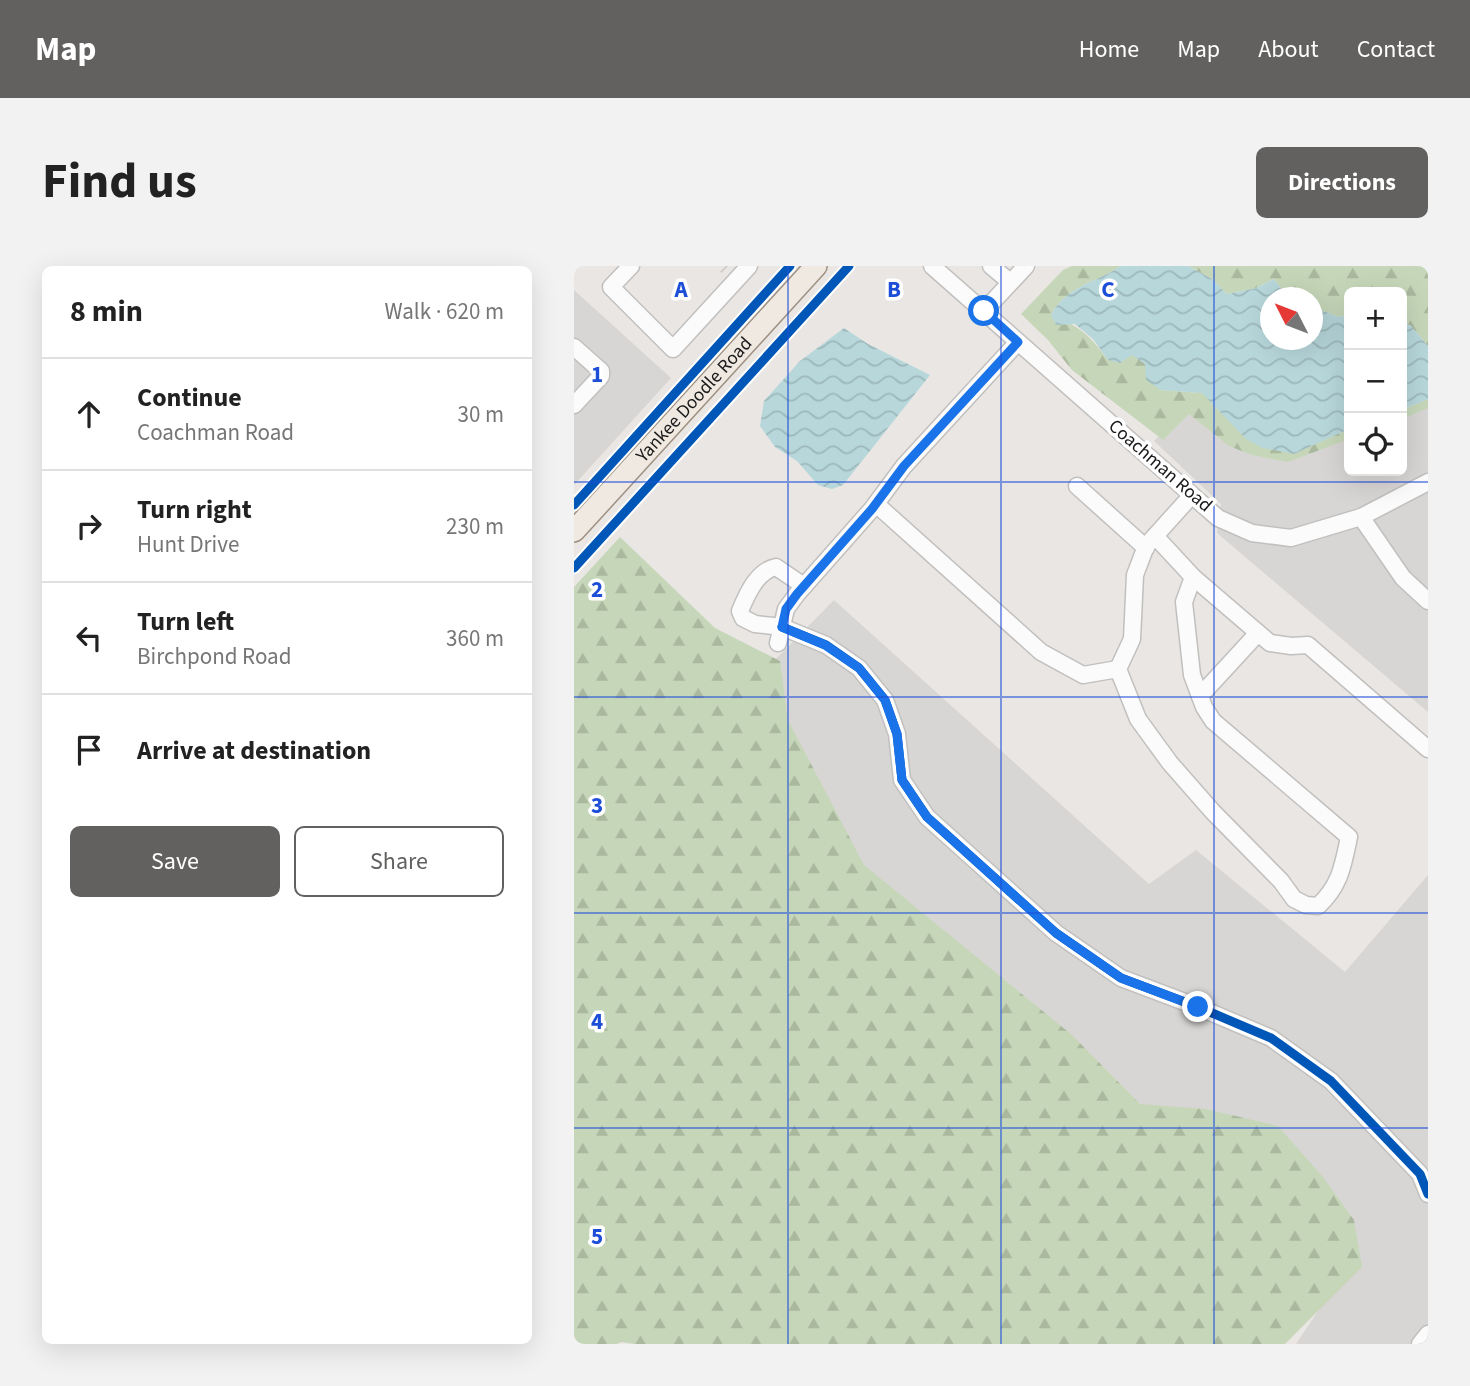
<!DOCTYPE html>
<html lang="en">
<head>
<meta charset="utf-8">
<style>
	:root { --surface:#fff; --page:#f2f2f2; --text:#222; --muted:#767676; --line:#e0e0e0; --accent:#626160 }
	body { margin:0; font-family:"Source Sans 3",sans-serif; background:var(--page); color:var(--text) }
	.controls { position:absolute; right:21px; top:21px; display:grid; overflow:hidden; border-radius:10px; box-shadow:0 7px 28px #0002 }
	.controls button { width:63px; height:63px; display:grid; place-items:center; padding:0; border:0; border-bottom:2px solid var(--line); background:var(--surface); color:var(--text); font:35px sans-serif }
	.compass { position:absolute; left:686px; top:21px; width:63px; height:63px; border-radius:50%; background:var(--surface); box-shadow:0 7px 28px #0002; rotate:312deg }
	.stop { position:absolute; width:21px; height:21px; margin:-16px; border:5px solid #1a73e8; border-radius:50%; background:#fff }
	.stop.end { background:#1a73e8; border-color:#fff; box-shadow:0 2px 7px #0008 }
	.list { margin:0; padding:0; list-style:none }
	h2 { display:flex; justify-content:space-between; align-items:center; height:91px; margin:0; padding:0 28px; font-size:30px }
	h2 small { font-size:23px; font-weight:400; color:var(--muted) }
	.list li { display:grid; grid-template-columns:46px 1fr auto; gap:21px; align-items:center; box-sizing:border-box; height:112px; padding:0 28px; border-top:2px solid var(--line) }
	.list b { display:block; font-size:26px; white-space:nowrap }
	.list p { margin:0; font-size:23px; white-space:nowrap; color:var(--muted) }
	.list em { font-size:23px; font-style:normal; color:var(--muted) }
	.actions { display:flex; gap:14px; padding:21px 28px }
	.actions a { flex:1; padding:16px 0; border:2px solid var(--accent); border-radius:10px; text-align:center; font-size:24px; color:var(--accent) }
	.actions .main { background:var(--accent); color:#fff }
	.icon { flex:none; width:38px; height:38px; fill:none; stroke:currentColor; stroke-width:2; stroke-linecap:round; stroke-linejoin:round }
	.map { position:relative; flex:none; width:854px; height:1078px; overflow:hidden; border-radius:10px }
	header { display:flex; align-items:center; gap:42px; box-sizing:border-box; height:98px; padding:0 35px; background:var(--accent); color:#fff }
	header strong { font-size:33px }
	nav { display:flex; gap:38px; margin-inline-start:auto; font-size:24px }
	.intro { display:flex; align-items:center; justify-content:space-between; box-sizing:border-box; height:168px; padding:0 42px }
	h1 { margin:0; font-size:49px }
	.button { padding:18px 32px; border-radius:10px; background:var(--accent); color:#fff; font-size:24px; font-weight:700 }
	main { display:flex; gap:42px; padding:0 42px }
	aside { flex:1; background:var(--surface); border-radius:10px; box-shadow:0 7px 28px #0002 }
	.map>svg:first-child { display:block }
</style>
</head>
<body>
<header>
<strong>Map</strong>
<nav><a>Home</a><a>Map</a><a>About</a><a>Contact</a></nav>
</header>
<div class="intro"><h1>Find us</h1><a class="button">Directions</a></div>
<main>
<aside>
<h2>8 min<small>Walk · 620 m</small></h2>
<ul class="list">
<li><svg class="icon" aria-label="ahead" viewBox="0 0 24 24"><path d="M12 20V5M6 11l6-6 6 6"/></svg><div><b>Continue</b><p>Coachman Road</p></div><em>30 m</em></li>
<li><svg class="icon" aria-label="right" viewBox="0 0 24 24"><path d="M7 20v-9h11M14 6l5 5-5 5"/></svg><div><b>Turn right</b><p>Hunt Drive</p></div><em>230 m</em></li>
<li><svg class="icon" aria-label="left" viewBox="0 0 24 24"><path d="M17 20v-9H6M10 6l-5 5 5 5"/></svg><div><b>Turn left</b><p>Birchpond Road</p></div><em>360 m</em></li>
<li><svg class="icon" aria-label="arrive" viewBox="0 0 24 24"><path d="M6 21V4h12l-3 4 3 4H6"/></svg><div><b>Arrive at destination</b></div></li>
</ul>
<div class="actions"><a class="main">Save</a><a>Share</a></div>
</aside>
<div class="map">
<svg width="854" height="1078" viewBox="0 0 854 1078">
	<defs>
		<pattern id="forest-firs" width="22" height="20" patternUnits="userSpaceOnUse" patternTransform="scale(1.75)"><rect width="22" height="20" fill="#c6d7b9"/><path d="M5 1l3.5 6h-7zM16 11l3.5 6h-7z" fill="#aab89e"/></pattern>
		<pattern id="water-waves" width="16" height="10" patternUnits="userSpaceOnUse" patternTransform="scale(1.75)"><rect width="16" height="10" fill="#b7d7db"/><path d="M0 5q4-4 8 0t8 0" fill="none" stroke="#9db8bb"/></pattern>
	</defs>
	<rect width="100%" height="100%" fill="#e9e6e3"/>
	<!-- residential -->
	<g fill="#d8d6d4">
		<polygon points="0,24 97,112 0,219"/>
		<polygon points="617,135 775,169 775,205 828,205 828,148 854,137 854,446 643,267 647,238 580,175"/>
		<polygon points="260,334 575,618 622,584 771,706 854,609 854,1078 722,1078 772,1003 549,849 272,603 182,413"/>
	</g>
	<!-- forest -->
	<g fill="url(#forest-firs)">
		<path d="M 498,0 L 547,0 C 522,17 492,20 477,49 C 505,60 516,69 534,94 L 558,88 L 571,98 L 587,124 L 628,127 L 720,187 L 775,163 L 775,173 L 714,196 L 678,189 L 655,180 L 615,148 L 589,174 L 498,104 L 474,74 L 447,48 L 489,4 Z"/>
		<polygon points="614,0 854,0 854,80 837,60 828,56 828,26 775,26 775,48 765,51 739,41 738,32 713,31 700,13 682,22 653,28 638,13"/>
		<polygon points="854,133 854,142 828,153 828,144"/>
		<polygon points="46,271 141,362 206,395 214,454 290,599 498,769 566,838 632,843 704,860 749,911 780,954 788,1001 711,1078 60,1078 48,1076 42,1078 0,1078 0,321"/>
	</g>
	<!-- water -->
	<g fill="url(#water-waves)">
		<path d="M 547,0 L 614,0 L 638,13 L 653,28 L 682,22 L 700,13 L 713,31 L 696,32 L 696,74 L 738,74 L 739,41 L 765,51 L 775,48 L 775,163 L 720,188 L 689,182 L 672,173 L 628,127 L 587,124 L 572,114 L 571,98 L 558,89 L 546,97 L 534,94 L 519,73 L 501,58 L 482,59 L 477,49 C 492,20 522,17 547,0 Z"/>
		<polygon points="828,56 837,60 854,80 854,133 828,144"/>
		<polygon points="270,62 294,78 356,109 269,219 258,223 244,219 223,195 201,181 186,160 190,135 226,95"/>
	</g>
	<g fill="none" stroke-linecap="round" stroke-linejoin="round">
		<!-- minor-tunnel -->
		<polyline stroke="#cac7c5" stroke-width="16" stroke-dasharray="16 8" stroke-linecap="butt" points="152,0 153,1"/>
		<!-- minor casing -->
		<g stroke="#c1c0bf" stroke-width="19">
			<g id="minor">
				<polyline points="57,0 37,21 99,83 175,0"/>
				<polyline points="358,0 644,252 678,267 717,272 787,251 854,216"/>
				<polyline points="417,0 436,16"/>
				<polyline points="410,45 452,0"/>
				<polyline points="0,81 27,105 27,110 0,139"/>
				<polyline points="503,220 572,282"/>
				<path d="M 618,229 L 572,280 L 561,309 L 558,373 L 544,403 L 564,453 L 596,497 L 639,546 L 707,615 L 720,633 L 732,639 L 744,640 C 766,620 769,600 775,571 L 639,455 L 630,441 L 618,409 L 610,336 L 619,311"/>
				<polyline points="302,238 467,386 509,409 544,403"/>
				<polyline points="787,251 829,312 854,335"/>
				<polyline points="581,270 619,311 696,377 717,380 734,379 854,483"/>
				<path d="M 230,320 L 202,301 C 183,305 173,328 166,345 L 169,352 L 181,358 L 208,361 L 252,379 L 285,402 L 311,434 L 323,468 L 328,514 L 353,551 L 482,667 L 547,712 L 624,741 L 697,772 L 757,815 L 846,908 L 854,928"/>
				<polyline points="204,377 212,343 223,328 298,243 330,200 444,76"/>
				<polyline points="626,430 684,367"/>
				<polyline points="846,1078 854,1068"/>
			</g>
		</g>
		<!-- major casing -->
		<g stroke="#9e9181" stroke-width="24">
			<g id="major">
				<path id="s1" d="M 0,265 L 242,0"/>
			</g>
		</g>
		<!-- minor -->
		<use href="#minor" stroke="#fcfbfb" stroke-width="16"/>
		<!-- major -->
		<use href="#major" stroke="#efe9e2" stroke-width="21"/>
		<!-- cycleway casing -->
		<g stroke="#fff" stroke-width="13">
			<g id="cycleway">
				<polyline points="0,239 216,0"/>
				<polyline points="0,302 275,0"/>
				<polyline points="208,361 252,379 285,402 311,434 323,468 328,514 353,551 482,667 547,712 624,741 697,772 757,815 846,908 854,928"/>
			</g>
		</g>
		<!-- cycleway -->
		<use href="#cycleway" stroke="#0057b8" stroke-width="9"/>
	</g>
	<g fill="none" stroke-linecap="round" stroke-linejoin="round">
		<!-- route -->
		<polyline stroke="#1a73e8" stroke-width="9" points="410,45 444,76 330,200 298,243 223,328 212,343 208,361 251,379 285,402 311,434 323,468 328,514 353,551 482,667 547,712 624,741"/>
	</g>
	<!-- grid -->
	<path fill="none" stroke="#1d4ed8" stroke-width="2" stroke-opacity="0.55" d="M 214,0 L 214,1078M 427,0 L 427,1078M 640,0 L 640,1078M 0,216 L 854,216M 0,431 L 854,431M 0,647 L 854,647M 0,862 L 854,862"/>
	<g text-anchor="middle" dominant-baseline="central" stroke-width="7" stroke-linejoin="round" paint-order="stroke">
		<!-- street labels -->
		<g font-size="19" fill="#1a1a1a" stroke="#fff">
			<text stroke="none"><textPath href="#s1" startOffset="178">Yankee Doodle Road</textPath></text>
			<text transform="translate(586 200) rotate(41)">Coachman Road</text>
		</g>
	</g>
	<g font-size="23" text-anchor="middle" font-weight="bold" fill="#1d4ed8" stroke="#fff" stroke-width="7" stroke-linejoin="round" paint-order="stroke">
		<text x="107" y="31">A</text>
		<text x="320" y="31">B</text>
		<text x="534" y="31">C</text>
		<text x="23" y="116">1</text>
		<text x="23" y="331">2</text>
		<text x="23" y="547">3</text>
		<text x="23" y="763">4</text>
		<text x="23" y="978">5</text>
	</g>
</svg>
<div class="controls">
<button>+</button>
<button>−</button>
<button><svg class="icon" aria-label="locate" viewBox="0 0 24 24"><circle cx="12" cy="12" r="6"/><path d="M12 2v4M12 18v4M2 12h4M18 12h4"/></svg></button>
</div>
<svg class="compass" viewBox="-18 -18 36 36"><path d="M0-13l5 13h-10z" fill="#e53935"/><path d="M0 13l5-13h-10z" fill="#767676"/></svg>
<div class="stop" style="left:410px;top:45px"></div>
<div class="stop end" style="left:624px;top:741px"></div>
</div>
</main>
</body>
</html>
